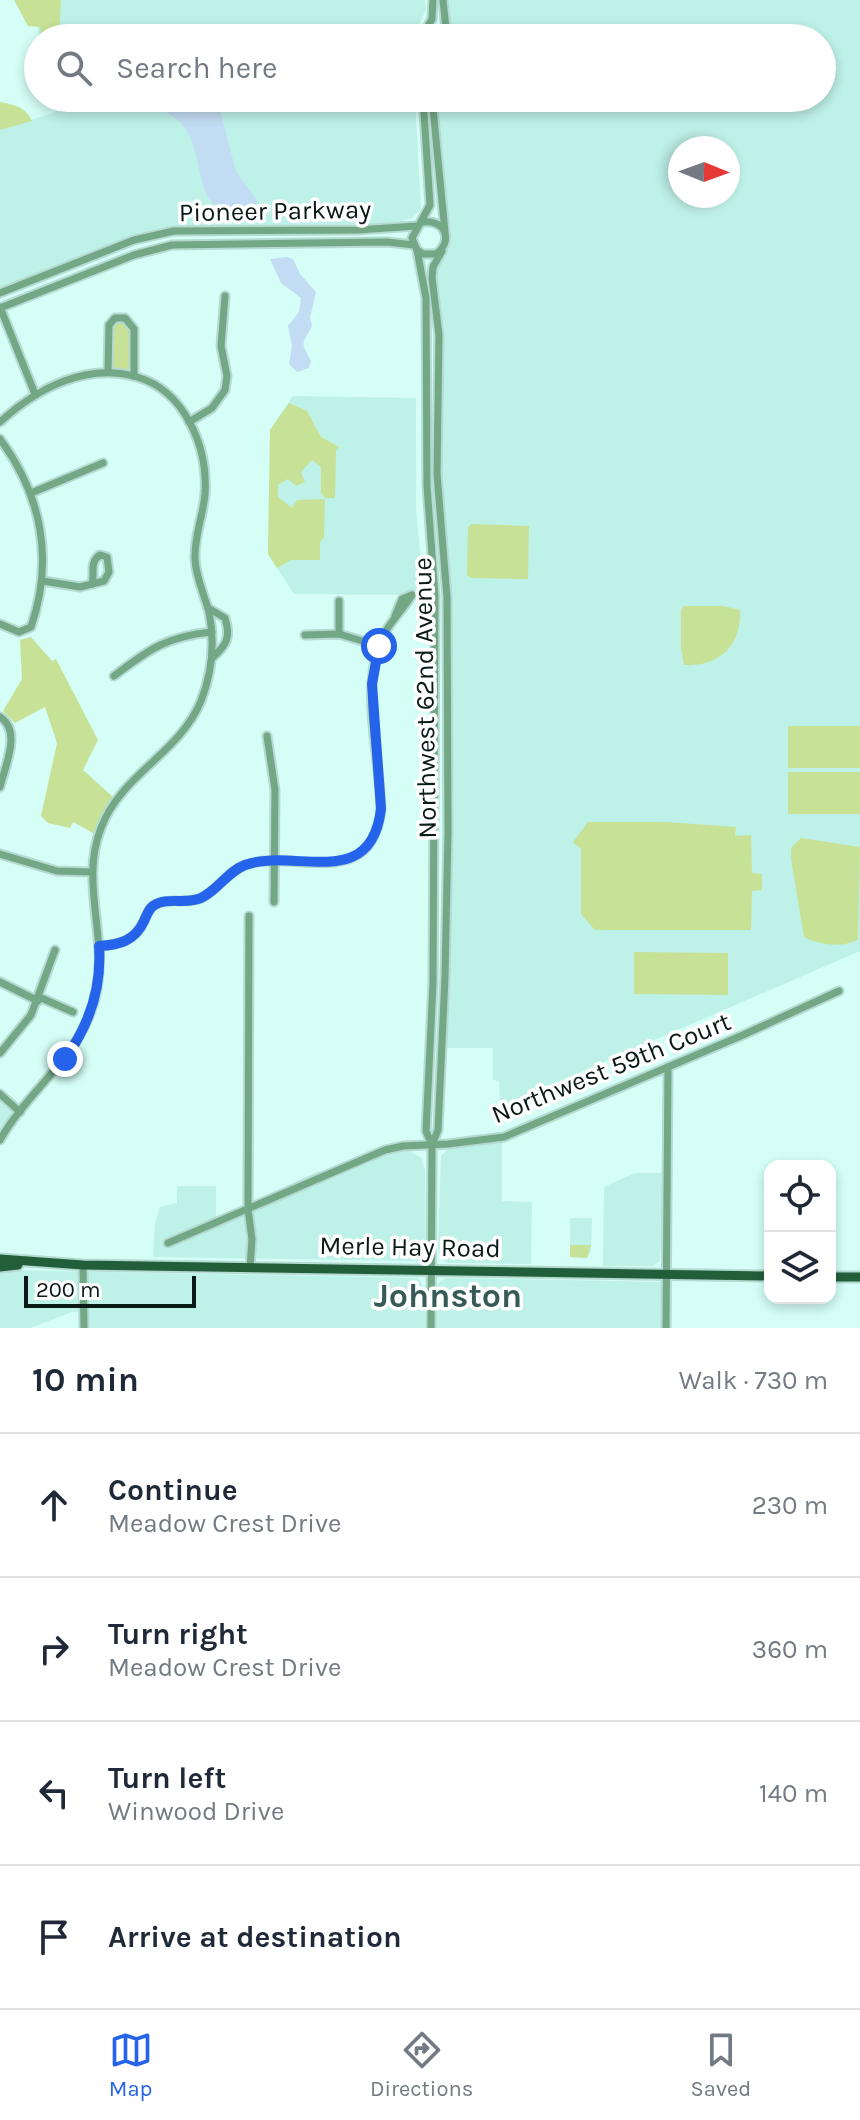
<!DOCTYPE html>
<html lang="en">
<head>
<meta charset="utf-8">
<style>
	:root { --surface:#fff; --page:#f2f2f3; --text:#1f2937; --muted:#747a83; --line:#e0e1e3; --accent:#2563eb }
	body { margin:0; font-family:Karla,sans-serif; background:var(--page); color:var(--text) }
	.controls { position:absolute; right:24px; bottom:24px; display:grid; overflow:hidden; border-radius:16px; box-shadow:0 4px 12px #0003 }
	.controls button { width:72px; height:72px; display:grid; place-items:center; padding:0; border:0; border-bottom:2px solid var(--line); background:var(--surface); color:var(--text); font:40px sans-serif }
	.compass { position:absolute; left:668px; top:136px; width:72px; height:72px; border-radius:50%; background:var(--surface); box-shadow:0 4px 12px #0003; rotate:91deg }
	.scale { position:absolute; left:24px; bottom:20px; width:172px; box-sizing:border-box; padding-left:8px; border:4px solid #0a1a17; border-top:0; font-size:22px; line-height:28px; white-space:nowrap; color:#0a1a17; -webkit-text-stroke:6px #fff; paint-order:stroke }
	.stop { position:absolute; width:24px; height:24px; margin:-18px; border:6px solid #2563eb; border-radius:50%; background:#fff }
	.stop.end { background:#2563eb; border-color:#fff; box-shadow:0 2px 8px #0008 }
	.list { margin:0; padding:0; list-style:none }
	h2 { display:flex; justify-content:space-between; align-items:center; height:104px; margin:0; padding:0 32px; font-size:34px }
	h2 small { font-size:26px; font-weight:400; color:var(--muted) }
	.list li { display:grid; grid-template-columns:52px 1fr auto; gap:24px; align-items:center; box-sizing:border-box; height:144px; padding:0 32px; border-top:2px solid var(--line) }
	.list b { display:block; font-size:30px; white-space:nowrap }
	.list p { margin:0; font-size:26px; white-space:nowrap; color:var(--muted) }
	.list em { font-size:26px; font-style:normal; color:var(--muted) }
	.icon { flex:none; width:44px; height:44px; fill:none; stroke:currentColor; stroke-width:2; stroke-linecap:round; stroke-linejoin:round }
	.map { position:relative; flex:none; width:860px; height:1328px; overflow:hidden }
	.search { position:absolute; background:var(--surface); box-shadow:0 4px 12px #0003; left:24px; right:24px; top:24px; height:88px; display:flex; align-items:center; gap:20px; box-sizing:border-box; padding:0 28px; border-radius:44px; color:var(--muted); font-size:30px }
	.sheet { height:680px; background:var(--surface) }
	nav { display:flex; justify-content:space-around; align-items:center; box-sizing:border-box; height:112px; border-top:2px solid var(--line); background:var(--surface); font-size:22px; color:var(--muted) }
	nav a { display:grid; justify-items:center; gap:4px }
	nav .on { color:var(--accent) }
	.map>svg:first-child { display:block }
</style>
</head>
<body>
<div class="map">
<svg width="860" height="1328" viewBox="0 0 860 1328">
	<rect width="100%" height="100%" fill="#d4fef6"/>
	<!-- built -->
	<g fill="#bef1e8" fill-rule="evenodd">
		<polygon points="40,0 425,0 426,10 418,26 403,31 404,38 39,38 37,19"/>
		<path d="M 446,0 L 860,0 L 860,951 L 500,1107 L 499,1081 L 493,1080 L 493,1048 L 448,1048 L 441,1041 L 445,977 L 447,597 L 437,472 L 441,471 L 443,345 L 436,274 L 439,262 L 451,241 L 436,98 L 822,98 L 822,38 L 451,38 ZM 680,148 L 728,148 L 728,196 L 680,196 Z"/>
		<polygon points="51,98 415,98 421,209 412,218 403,220 404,227 153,235 0,290 0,130 56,112"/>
		<polygon points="293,396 416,398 416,509 424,595 294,594 268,554 270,430"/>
		<polygon points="0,1094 20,1112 0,1140"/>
		<polygon points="502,1140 502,1201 532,1202 531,1264 448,1263 441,1259 438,1247 441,1156 450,1147"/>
		<polygon points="408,1150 421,1158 425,1170 426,1252 419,1261 153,1257 155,1223 160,1207 177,1203 177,1186 216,1186 216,1218 319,1171 325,1182 374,1161 380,1156"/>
		<polygon points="635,1173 664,1173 660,1261 653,1266 603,1266 604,1187"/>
		<polygon points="570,1218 592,1218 591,1251 587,1258 570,1257"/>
		<polygon points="0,1270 419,1278 425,1294 425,1328 84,1328 83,1312 72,1312 30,1328 0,1328"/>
		<polygon points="447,1278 666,1282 666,1328 435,1328 436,1288 440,1281"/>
	</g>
	<!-- green -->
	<g fill="#c7e297">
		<polygon points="14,0 61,0 59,38 41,38 40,27 28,26"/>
		<path d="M 0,102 C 14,105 25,106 32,121 L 0,130 Z"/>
		<polygon points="124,320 131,325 131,367 127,371 115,369 112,365 113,327 117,321"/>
		<polygon points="289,403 307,411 321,437 339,447 336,450 335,498 325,498 321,493 321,467 312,460 301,472 305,482 296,486 288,479 278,485 278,497 292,508 297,500 325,499 324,537 320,542 320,560 291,560 277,568 268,554 270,430"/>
		<polygon points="471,524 529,526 528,579 471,578 467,575 468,527"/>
		<path d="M 684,606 L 723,606 L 740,610 C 742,645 719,667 684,665 L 681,648 L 681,610 Z"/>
		<polygon points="31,637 52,661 56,659 98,740 83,770 113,797 95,834 73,822 70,828 48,823 41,816 57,743 45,707 15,723 3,711 22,679 20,640"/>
		<rect x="788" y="726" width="72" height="42"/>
		<rect x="788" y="772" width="72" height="42"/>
		<polygon points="588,822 666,822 736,827 735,836 751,835 752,873 762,874 762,890 752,891 751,930 595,930 581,914 581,849 573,842"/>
		<path d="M 801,838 L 860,847 L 858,940 C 841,948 820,945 804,937 L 791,859 L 791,848 Z"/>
		<polygon points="634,952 728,953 728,995 634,994"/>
		<polygon points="570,1245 591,1245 587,1258 570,1257"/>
	</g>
	<!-- water -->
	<g fill="#c2ddf3">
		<path d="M 156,98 L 217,98 L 236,172 L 257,200 L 256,207 C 191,228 208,166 186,129 C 177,115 162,115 156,98 Z"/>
		<path d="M 287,257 L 293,259 L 300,274 L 316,292 L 310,318 L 312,326 C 302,346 300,340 311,361 L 309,368 L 297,372 L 289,364 L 292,346 L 288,326 L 299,312 L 301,298 L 281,283 L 270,259 Z"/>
	</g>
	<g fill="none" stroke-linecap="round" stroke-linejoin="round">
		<!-- minor casing -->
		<g stroke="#b4dad2" stroke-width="11">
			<g id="minor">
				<polyline points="443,0 447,38"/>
				<polyline points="425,31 432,19 433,0"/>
				<path d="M 418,38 C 426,28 437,28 446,38"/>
				<polyline points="423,98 430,205 412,238 417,250 426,298 427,486 435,596 433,983 426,1131 432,1145"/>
				<polyline points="432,98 445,232"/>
				<path d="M 417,250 L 423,254 L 436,254 C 454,241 445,219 423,222"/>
				<polyline points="0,293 134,240 174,231 357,230 417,226"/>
				<polyline points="0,307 35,394"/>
				<polyline points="0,308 134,255 172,245 387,242 414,245"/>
				<polyline points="108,372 109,325 115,318 125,318 134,329 134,376"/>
				<path d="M 0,422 C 36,389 86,362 137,377 C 185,391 208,447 205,494 C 203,516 194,537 195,559 C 196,578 204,594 209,612 C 215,642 212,673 201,701 C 179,754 121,774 101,828 C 80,881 107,935 97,989 C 86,1053 30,1087 0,1140"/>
				<polyline points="189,422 212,408 225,390 227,376 221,346 225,296"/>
				<path d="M 0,439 C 42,496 54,560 31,627 L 19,632 L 0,624"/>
				<polyline points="31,493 103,463"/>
				<path d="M 100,555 L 107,557 L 109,572 L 104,581 L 92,584 C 95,573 89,562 100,555 Z"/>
				<polyline points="43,581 80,587 92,584"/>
				<polyline points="339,601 339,634"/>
				<path d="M 208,608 L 225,618 C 231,637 227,645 212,658"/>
				<polyline points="395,616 402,599 412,595"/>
				<polyline points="305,635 339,634 379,646"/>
				<path d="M 114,676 C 148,650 167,636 212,632"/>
				<path d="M 0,717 C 22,731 5,766 0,787"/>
				<polyline points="267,736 275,790 274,902"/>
				<polyline points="0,854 57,871 91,872"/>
				<polyline points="249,916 248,1209 252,1239 250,1267"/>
				<path d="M 99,946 C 119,945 135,941 144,921 C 147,915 148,910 153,906 C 167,896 186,905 201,898 C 218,890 227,872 245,865 C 293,848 372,894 381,809 C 380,753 359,690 383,636 C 391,620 403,610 412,595"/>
				<polyline points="0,982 38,1001"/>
				<polyline points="39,997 73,1012"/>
				<polyline points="0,1053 31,1015 55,950"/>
				<polyline points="0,1094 20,1112"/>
				<polyline points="168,1243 385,1150 403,1146 448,1144 504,1137 743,1035 839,991"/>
				<polyline points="83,1265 84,1328"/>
				<polyline points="431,1328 432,1145 438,1130 445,977 448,832 447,597 437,474 439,335 432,278 433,267 442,251"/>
				<polyline points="666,1328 668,1067"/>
			</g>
		</g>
		<!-- major casing -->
		<g stroke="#b4dad2" stroke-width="13">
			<g id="major">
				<polyline points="0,1259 83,1265 770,1276"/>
				<polyline points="0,1267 18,1265"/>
				<polyline points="830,1277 860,1277"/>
			</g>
		</g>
		<!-- minor -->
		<use href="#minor" stroke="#74a785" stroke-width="7"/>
		<!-- major -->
		<use href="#major" stroke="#235e3b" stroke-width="9"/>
	</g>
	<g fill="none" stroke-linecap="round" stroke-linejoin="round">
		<!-- route -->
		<path stroke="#2563eb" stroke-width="10" d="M 65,1059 C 90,1024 102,988 99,946 C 119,945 135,941 144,921 C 147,915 148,910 153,906 C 167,896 186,905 201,898 C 218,890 227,872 245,865 C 294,847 371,893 381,809 L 372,684 L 379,646"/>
	</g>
	<g text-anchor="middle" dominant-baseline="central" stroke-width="7" stroke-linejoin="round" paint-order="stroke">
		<!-- street labels -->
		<g font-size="26" fill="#0a1a17" stroke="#fff">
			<text transform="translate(275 211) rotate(-1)">Pioneer Parkway</text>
			<text transform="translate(425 698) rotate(-91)">Northwest 62nd Avenue</text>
			<text transform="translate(611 1068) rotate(-22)">Northwest 59th Court</text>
			<text transform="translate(410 1247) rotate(1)">Merle Hay Road</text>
		</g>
		<!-- district labels -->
		<g font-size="34" font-weight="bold" fill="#365a55" stroke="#fff">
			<text x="448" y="1296">Johnston</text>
		</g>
	</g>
</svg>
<div class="controls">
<button><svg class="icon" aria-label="locate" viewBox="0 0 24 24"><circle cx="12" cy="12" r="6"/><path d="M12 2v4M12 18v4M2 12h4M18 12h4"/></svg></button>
<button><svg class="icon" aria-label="layers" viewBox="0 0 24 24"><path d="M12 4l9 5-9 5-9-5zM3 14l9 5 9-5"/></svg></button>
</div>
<svg class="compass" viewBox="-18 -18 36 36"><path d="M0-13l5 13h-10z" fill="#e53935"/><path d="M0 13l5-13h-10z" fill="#747a83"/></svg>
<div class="scale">200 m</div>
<div class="stop" style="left:379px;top:646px"></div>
<div class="stop end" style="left:65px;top:1059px"></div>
<div class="search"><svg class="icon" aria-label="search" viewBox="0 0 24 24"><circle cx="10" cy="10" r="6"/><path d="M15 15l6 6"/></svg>Search here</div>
</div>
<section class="sheet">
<h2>10 min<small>Walk · 730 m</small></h2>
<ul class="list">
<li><svg class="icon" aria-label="ahead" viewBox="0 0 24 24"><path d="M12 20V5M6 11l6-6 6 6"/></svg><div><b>Continue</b><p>Meadow Crest Drive</p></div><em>230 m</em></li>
<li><svg class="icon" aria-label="right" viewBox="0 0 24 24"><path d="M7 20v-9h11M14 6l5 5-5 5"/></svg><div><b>Turn right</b><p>Meadow Crest Drive</p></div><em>360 m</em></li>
<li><svg class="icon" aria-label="left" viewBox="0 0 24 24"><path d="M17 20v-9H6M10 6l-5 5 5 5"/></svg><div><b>Turn left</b><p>Winwood Drive</p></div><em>140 m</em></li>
<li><svg class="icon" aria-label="arrive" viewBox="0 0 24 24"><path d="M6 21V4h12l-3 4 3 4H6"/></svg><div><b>Arrive at destination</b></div></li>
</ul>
</section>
<nav>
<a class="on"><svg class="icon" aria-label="map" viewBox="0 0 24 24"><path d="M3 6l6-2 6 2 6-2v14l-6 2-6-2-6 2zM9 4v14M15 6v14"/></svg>Map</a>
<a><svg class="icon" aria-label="directions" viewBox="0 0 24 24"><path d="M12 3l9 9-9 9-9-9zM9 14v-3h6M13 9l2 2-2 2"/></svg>Directions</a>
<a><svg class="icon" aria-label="saved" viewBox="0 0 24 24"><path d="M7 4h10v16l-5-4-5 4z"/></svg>Saved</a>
</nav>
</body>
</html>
